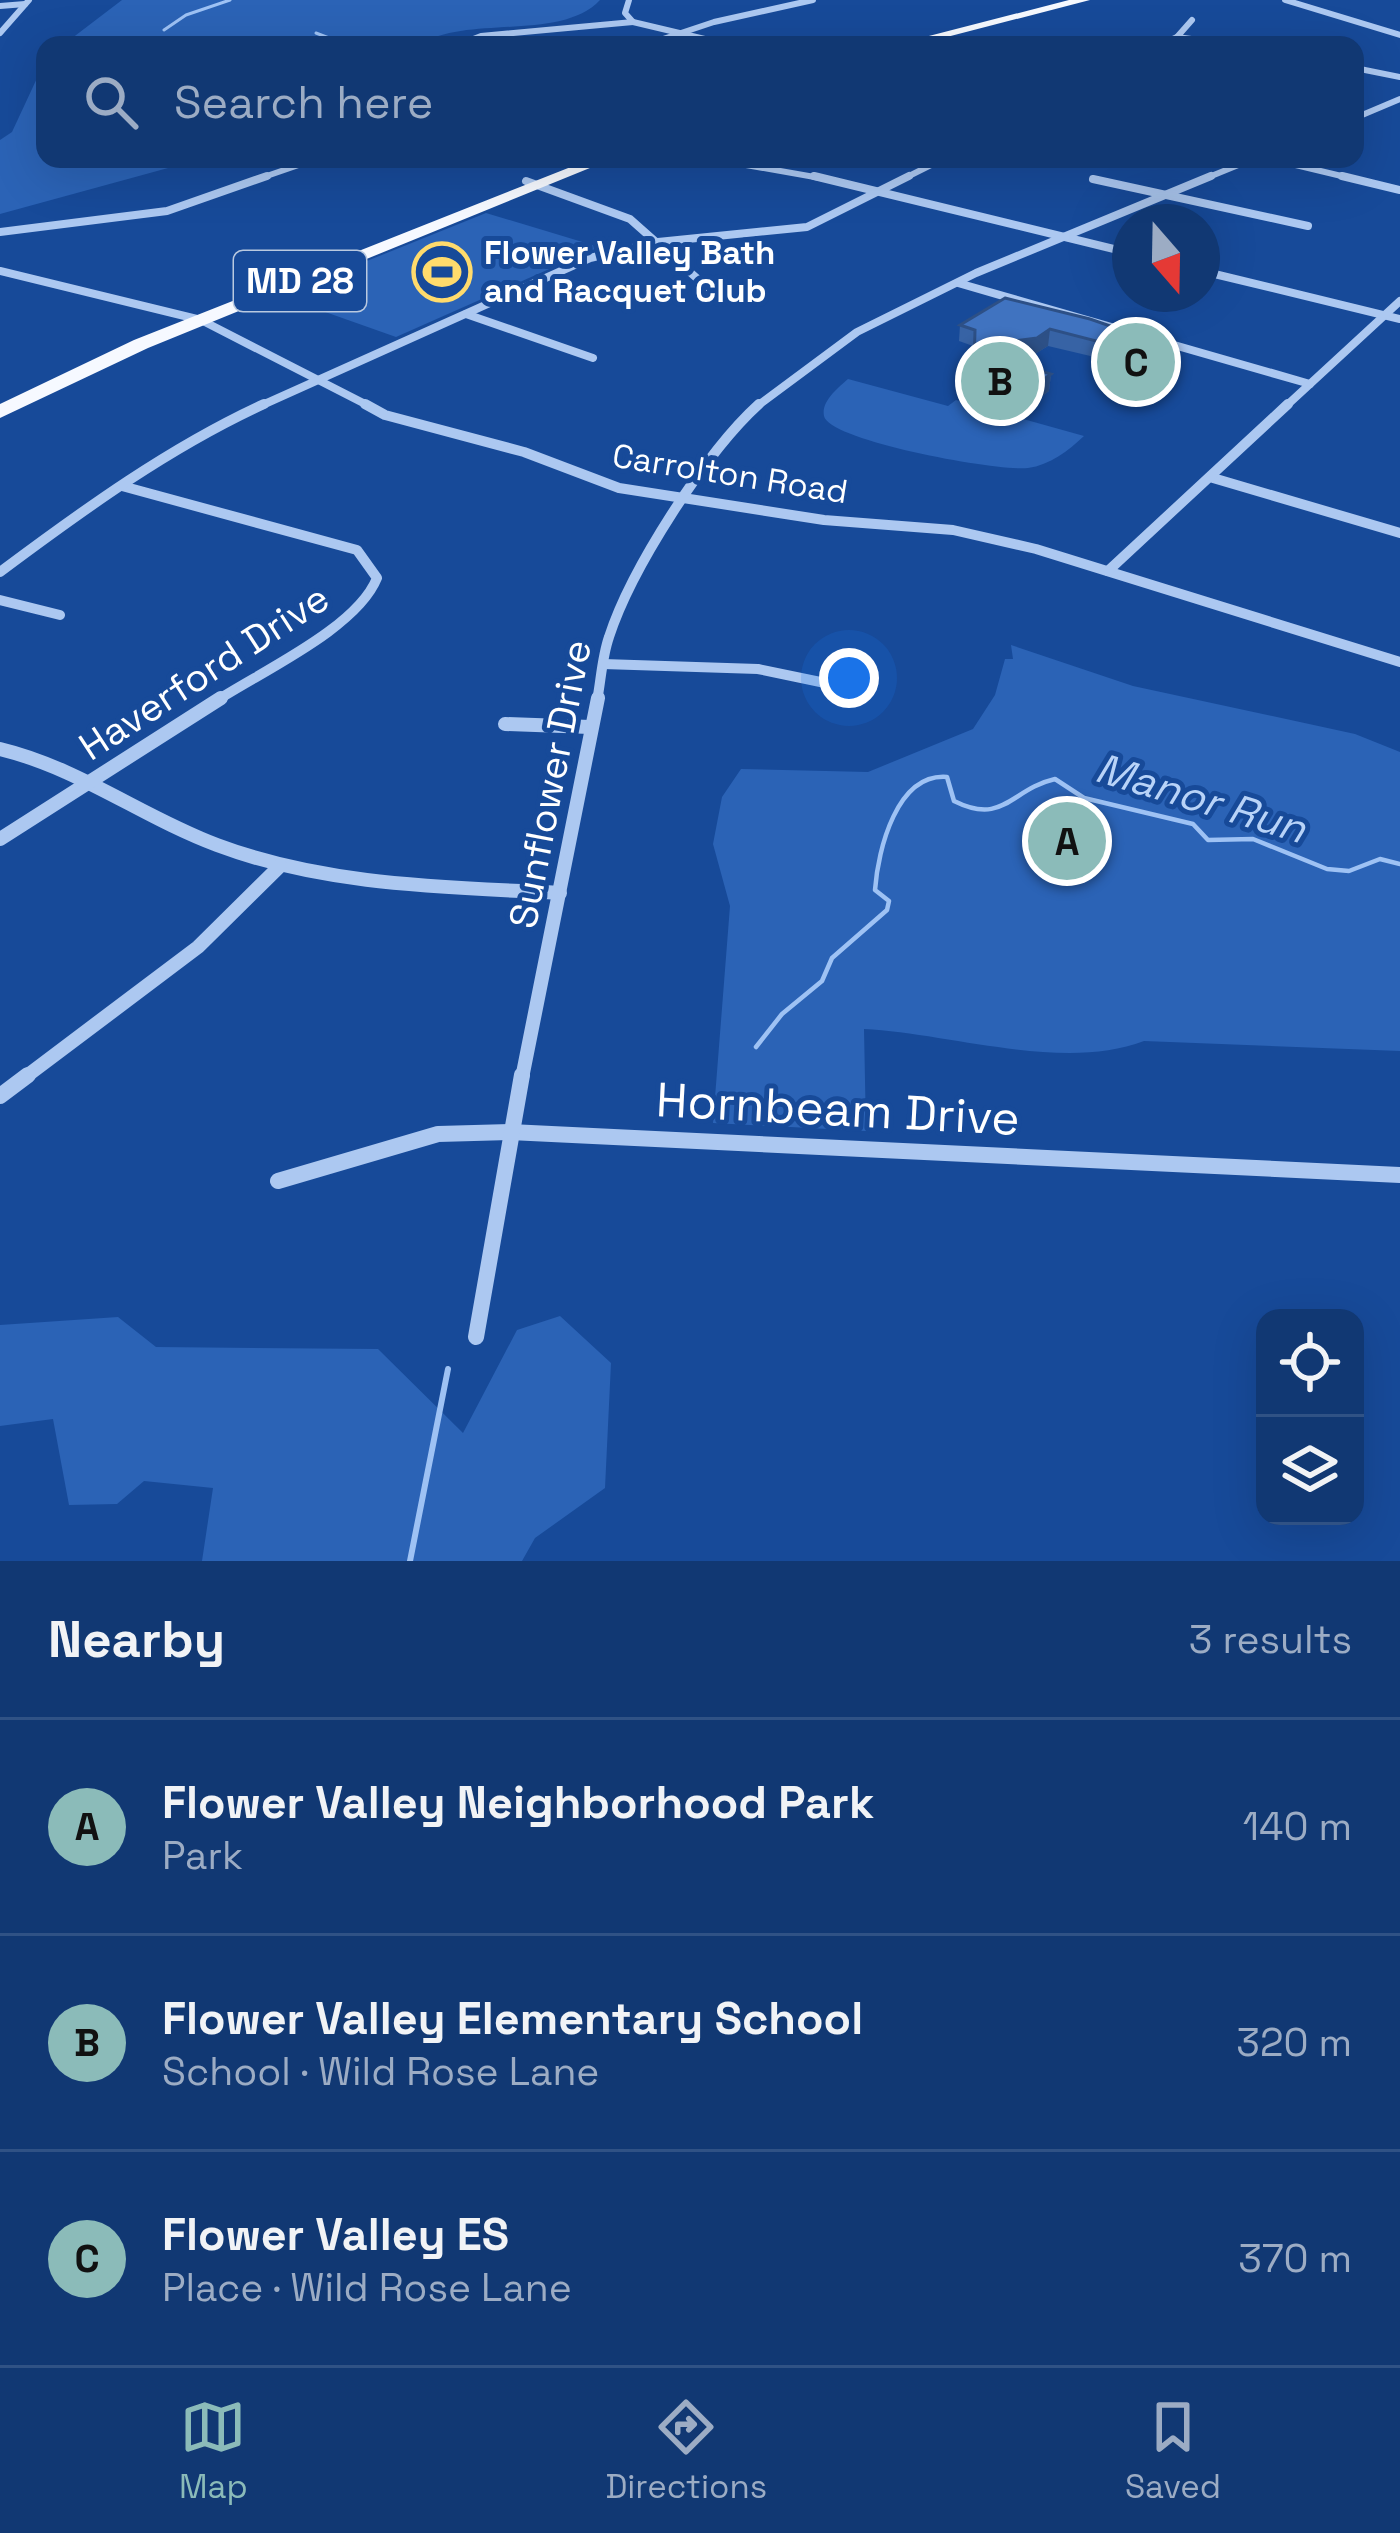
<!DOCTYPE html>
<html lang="en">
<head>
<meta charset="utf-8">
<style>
	:root { --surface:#113873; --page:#1e437b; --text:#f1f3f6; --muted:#9cacc4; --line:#305285; --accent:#8bbbb9 }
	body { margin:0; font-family:"Space Grotesk",sans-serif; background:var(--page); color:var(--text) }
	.controls { position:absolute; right:36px; bottom:36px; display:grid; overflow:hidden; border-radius:24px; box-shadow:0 12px 48px #0002 }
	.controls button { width:108px; height:108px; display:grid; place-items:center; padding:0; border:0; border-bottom:3px solid var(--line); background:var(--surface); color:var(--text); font:60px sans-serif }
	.compass { position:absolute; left:1112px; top:204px; width:108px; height:108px; border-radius:50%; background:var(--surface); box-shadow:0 12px 48px #0002; rotate:160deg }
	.you { position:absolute; left:849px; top:678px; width:42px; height:42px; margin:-30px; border:9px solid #fff; border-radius:50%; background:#1a73e8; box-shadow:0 0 0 18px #1a73e833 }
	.badge { display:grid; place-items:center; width:78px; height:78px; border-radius:50%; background:var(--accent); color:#111; font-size:39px; font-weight:700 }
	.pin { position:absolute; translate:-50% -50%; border:6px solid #fff; box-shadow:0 3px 12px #0006 }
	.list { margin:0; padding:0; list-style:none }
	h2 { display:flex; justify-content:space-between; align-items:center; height:156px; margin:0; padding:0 48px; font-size:51px }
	h2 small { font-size:39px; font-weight:400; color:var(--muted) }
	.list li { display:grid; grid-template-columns:78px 1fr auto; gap:36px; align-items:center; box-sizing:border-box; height:216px; padding:0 48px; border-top:3px solid var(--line) }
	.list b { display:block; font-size:45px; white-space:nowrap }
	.list p { margin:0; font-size:39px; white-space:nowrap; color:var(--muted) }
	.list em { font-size:39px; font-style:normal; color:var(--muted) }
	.icon { flex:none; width:66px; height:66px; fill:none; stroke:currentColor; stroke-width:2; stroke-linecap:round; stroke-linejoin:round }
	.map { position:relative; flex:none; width:1400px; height:1561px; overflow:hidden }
	.search { position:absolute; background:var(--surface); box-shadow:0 12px 48px #0002; left:36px; right:36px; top:36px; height:132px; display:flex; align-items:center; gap:30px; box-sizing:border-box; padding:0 42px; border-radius:24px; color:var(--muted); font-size:45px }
	.sheet { height:804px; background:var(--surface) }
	nav { display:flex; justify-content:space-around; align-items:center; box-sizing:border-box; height:168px; border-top:3px solid var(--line); background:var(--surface); font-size:33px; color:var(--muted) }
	nav a { display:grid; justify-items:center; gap:6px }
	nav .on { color:var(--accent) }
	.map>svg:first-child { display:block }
</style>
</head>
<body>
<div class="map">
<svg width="1400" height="1561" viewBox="0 0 1400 1561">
	<rect width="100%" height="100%" fill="#174a99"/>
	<!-- green -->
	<g fill="#2b63b6">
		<path d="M 122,0 L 600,0 C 561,42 467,14 419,45 L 63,45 Z"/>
		<polygon points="45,61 45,159 201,159 0,214 0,140 12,132"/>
		<polygon points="486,213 599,247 396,337 280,296"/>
		<path d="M 848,379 L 948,406 L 956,400 L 1084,436 C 1068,451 1050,465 1028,468 C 1000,472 829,441 824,416 C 821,401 838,388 848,379 Z"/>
		<path d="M 1011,645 L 1133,686 L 1355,734 L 1400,752 L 1400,1051 L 1144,1041 C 1063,1072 949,1033 864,1029 L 866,1131 L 713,1123 L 730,906 L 713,844 L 722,797 L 741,769 L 868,772 L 973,729 L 995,695 L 1005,659 L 1013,659 Z"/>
		<polygon points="560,1316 611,1363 605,1488 535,1538 522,1561 202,1561 213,1488 144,1481 117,1504 69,1505 53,1419 0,1426 0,1325 118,1317 156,1347 378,1349 463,1433 517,1330"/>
	</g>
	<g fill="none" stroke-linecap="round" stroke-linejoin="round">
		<!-- stream-far2 -->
		<g stroke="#9ec2f4" stroke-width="3">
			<polyline points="164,30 186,15 230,0"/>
			<polyline points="316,33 347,45"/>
		</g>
		<!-- stream-far1 -->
		<path stroke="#9ec2f4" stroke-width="4.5" d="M 756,1047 L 782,1014 L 822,981 L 832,958 L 887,910 L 889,901 L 875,890 C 878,849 897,773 947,777 L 954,801 C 1004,826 1011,789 1055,779 L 1084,798 L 1193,824 L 1208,840 L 1253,839 L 1327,869 L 1349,871 L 1380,859 L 1400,864"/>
		<!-- stream -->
		<polyline stroke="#9ec2f4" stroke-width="6" points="410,1561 448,1369"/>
		<!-- street-far4 -->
		<g stroke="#acc8f1" stroke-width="6">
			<polyline points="629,0 625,13 633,22 730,45"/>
			<polyline points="1285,0 1400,35"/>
			<polyline points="0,6 25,4"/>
			<polyline points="0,33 29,0"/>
			<polyline points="1177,37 1234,45"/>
			<polyline points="458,45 481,36 633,22"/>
			<polyline points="645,45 714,22 813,0"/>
			<polyline points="1160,45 1177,37 1192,20"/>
			<polyline points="1355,68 1400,77"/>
			<polyline points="1355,118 1400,99"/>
			<polyline points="1270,159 1354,179"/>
			<polyline points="729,162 826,179"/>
			<polyline points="258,179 316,159"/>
			<polyline points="903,179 943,159"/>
			<polyline points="1204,179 1253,159"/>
		</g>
		<!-- street-far3 -->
		<g stroke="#acc8f1" stroke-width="8">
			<polyline points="814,176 1130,253"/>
			<polyline points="1342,176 1400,190"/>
			<polyline points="1093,179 1308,226"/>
			<polyline points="526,181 630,219 709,289"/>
			<polyline points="0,232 167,211 267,176"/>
			<polyline points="0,271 201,320 371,407"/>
			<polyline points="1202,271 1400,319"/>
			<polyline points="958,283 1310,384"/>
			<polyline points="466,314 593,358"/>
			<polyline points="258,407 590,258 658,242 807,227 909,176"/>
			<polyline points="756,407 857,332 976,273 1211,176"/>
			<polyline points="1285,407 1400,301"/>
		</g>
		<!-- street-far2 -->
		<g stroke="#acc8f1" stroke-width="10">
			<polyline points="365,404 385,415 524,452 619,488 824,520 953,530 1036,549 1400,662"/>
			<polyline points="1213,478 1400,533"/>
			<path d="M 122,486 L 357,550 L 377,578 C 357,628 262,671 216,701"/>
			<polyline points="1108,571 1288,404"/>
			<path d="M 0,572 C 83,510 170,447 264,404"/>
			<polyline points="0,600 60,615"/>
			<polyline points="603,664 758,669 830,684"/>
			<path d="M 597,701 C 601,680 602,657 609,637 C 631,569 706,452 759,404"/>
		</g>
		<!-- street-far1 -->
		<g stroke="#acc8f1" stroke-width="14">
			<polyline points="505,724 590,727"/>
			<path d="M 0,749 C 79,768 142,817 217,845 C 326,886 445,887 560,893"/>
			<polyline points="0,839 221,698"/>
			<polyline points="24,1078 198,947 280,866"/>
			<polyline points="522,1078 598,698"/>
		</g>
		<!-- street -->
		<g stroke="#acc8f1" stroke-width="16">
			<polyline points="0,1096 28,1075"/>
			<polyline points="278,1181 438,1134 510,1132 1400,1175"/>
			<polyline points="476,1337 522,1075"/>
		</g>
		<!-- primary -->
		<g fill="#f6f9ff" fill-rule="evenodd">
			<polygon points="1069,0 1090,0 916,45 894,45"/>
			<polygon points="591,159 612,159 148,348 0,418 0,404 134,340"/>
		</g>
	</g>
	<!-- wall -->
	<polygon fill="#3763a5" points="1005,298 1171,347 1169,364 1146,380 1102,367 1103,359 1048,346 1035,354 1016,357 1017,364 1051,374 1049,391 1025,409 979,395 980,384 972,383 973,346 959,341 960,325"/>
	<!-- shaded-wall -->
	<g fill="#2d5086">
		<polygon points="1050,329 1048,346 1035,354 1013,358 1014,341"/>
		<polygon points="1171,347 1169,364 1146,380 1149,363"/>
		<polygon points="1051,374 1049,391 1025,409 1027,392"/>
	</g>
	<!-- building -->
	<polygon fill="#4073c0" stroke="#2d5086" stroke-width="3" points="1005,298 1090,319 1171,347 1149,363 1104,350 1112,345 1050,329 1037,338 1014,341 1017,364 1051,374 1027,392 981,379 993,369 974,367 975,330 960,325"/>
	<!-- icons -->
	<defs>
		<g id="stadium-ring" transform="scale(3)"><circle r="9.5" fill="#174a99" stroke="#ffdb6c" stroke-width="1.5"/><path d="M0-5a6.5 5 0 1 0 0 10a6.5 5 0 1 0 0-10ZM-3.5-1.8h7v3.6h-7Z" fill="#ffdb6c"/></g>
	</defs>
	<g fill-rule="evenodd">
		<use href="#stadium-ring" x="442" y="272"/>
	</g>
	<g text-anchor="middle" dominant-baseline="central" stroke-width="10" stroke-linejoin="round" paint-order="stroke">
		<!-- far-poi labels -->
		<g font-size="33" font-weight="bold" fill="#fff" stroke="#174a99" text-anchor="start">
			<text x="484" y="253">Flower Valley Bath<tspan x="484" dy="38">and Racquet Club</tspan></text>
		</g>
		<!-- far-street labels -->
		<g font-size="33" fill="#fff" stroke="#174a99">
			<text transform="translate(730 474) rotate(9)">Carrolton Road</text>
		</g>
		<!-- shield labels -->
		<rect fill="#174a99" stroke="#b9c9e0" stroke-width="3" x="234" y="251" width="132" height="60" rx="9"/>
		<g font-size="36" font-weight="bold" fill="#fff">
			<text x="300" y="281">MD 28</text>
		</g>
		<!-- street labels -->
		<g font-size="39" fill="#fff" stroke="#174a99">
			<text transform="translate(204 672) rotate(-33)">Haverford Drive</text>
			<text transform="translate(550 784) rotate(-79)">Sunflower Drive</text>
		</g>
		<!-- water labels -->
		<g font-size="42" font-style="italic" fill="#b8d3f8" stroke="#174a99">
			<text transform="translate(1201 798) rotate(17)">Manor Run</text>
		</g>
		<!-- near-street labels -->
		<g font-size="48" fill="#fff" stroke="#174a99">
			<text transform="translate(838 1109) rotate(3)">Hornbeam Drive</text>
		</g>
	</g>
</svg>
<div class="controls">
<button><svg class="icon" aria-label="locate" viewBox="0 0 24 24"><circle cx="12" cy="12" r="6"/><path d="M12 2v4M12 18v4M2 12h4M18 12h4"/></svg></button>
<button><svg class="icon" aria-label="layers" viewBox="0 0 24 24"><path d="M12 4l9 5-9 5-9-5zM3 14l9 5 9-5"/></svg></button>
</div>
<svg class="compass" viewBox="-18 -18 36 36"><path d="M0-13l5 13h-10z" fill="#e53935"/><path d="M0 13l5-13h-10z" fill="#9cacc4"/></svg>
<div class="you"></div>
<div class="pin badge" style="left:1067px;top:841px">A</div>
<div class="pin badge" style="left:1000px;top:381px">B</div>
<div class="pin badge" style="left:1136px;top:362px">C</div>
<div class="search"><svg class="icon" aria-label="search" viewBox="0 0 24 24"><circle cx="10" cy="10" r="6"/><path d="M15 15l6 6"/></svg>Search here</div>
</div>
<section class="sheet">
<h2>Nearby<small>3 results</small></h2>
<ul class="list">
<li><span class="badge">A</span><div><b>Flower Valley Neighborhood Park</b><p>Park</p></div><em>140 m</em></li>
<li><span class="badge">B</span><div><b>Flower Valley Elementary School</b><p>School · Wild Rose Lane</p></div><em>320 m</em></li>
<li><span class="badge">C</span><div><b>Flower Valley ES</b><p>Place · Wild Rose Lane</p></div><em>370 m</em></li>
</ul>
</section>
<nav>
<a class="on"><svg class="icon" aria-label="map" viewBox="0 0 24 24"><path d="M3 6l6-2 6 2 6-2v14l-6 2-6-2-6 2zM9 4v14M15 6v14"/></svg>Map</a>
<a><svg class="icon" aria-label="directions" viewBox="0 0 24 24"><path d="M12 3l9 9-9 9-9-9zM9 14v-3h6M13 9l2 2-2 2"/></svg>Directions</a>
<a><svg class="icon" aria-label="saved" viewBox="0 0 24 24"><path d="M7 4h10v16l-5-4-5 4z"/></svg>Saved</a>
</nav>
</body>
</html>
